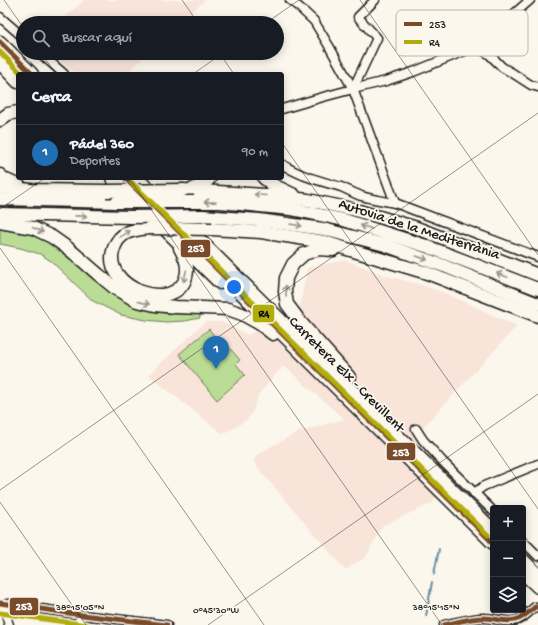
<!DOCTYPE html>
<html lang="es">
<head>
<meta charset="utf-8">
<style>
	:root { --surface:#171b24; --page:#242831; --text:#f1f3f6; --muted:#9ea1a6; --line:#363941; --accent:#1f6fb2 }
	body { margin:0; font-family:"Gochi Hand",sans-serif; background:var(--page); color:var(--text) }
	.controls { position:absolute; right:12px; bottom:12px; display:grid; overflow:hidden; border-radius:4px; box-shadow:0 2px 10px #0003 }
	.controls button { width:36px; height:36px; display:grid; place-items:center; padding:0; border:0; border-bottom:1px solid var(--line); background:var(--surface); color:var(--text); font:20px sans-serif }
	.you { position:absolute; left:234px; top:287px; width:14px; height:14px; margin:-10px; border:3px solid #fff; border-radius:50%; background:#1a73e8; box-shadow:0 0 0 6px #1a73e833 }
	.badge { display:grid; place-items:center; width:26px; height:26px; border-radius:50%; background:var(--accent); color:#fff; font-size:13px; font-weight:700 }
	.pin { position:absolute; translate:-50% -33px; filter:drop-shadow(0 1px 2px #0008) }
	.pin::after { content:''; position:absolute; top:21px; width:14px; height:12px; background:inherit; clip-path:polygon(0 0,100% 0,50% 100%) }
	.list { margin:0; padding:0; list-style:none }
	h2 { display:flex; justify-content:space-between; align-items:center; height:52px; margin:0; padding:0 16px; font-size:17px }
	h2 small { font-size:13px; font-weight:400; color:var(--muted) }
	.list li { display:grid; grid-template-columns:26px 1fr auto; gap:12px; align-items:center; box-sizing:border-box; height:56px; padding:0 16px; border-top:1px solid var(--line) }
	.list b { display:block; font-size:15px; white-space:nowrap }
	.list p { margin:0; font-size:13px; white-space:nowrap; color:var(--muted) }
	.list em { font-size:13px; font-style:normal; color:var(--muted) }
	.icon { flex:none; width:22px; height:22px; fill:none; stroke:currentColor; stroke-width:2; stroke-linecap:round; stroke-linejoin:round }
	.map { position:relative; flex:none; width:538px; height:625px; overflow:hidden }
	.search { position:absolute; background:var(--surface); box-shadow:0 2px 10px #0003; left:16px; top:16px; width:268px; height:44px; display:flex; align-items:center; gap:10px; box-sizing:border-box; padding:0 14px; border-radius:22px; color:var(--muted); font-size:15px }
	.panel { position:absolute; background:var(--surface); box-shadow:0 2px 10px #0003; left:16px; top:72px; width:268px; height:108px; border-radius:4px }
	.map>svg:first-child { display:block }
</style>
</head>
<body>
<div class="map">
<svg width="538" height="625" viewBox="0 0 538 625">
	<rect width="100%" height="100%" fill="#fbf7ec"/>
	<filter id="ink" filterUnits="userSpaceOnUse"><feTurbulence type="fractalNoise" baseFrequency=".025" numOctaves="2"/><feDisplacementMap in="SourceGraphic" scale="8" xChannelSelector="R" yChannelSelector="G"/><feConvolveMatrix kernelMatrix="1 2 1 2 8 2 1 2 1" color-interpolation-filters="sRGB"/></filter>
	<g filter="url(#ink)">
		<!-- built -->
		<g fill="#f9e4da">
			<polygon points="84,0 205,0 180,23 59,23"/>
			<polygon points="53,53 148,53 125,74 84,74 70,70"/>
			<polygon points="345,260 387,276 422,285 445,293 517,326 415,436 452,477 432,503 382,526 366,557 345,570 257,467 254,461 256,456 261,452 300,431 313,428 344,419 285,367 282,367 258,395 253,411 247,420 223,434 148,375 205,322 222,322 248,335 300,307 307,268"/>
		</g>
		<!-- green -->
		<g fill="#badc95" stroke="#6b7c58">
			<path d="M 0,227 C 19,231 38,234 55,245 C 72,257 86,274 103,286 C 113,294 124,300 135,305 C 155,315 179,314 200,314 L 200,318 L 185,321 L 166,322 L 146,320 L 121,315 L 93,301 L 51,261 L 40,254 L 20,248 L 0,244 Z"/>
			<polygon points="209,329 223,347 227,345 240,360 236,364 245,375 217,400 179,354"/>
		</g>
		<g fill="none" stroke-linecap="round" stroke-linejoin="round">
			<!-- stream -->
			<g stroke="#6a8da4" stroke-width="2">
				<polyline points="434,574 439,549"/>
				<polyline points="426,616 432,582"/>
			</g>
			<!-- minor casing -->
			<g stroke="#1c1c1c" stroke-width="11">
				<g id="minor">
					<polyline points="290,0 300,8 314,21 329,46 353,89"/>
					<polyline points="0,17 23,37"/>
					<polyline points="477,46 530,0"/>
					<polyline points="40,53 64,74"/>
					<polyline points="538,87 531,85 514,74 502,67 490,55 477,46 413,72 386,81 353,89 395,203 538,257"/>
					<polyline points="353,89 377,38 358,17 375,0"/>
					<polyline points="282,109 323,97 353,89"/>
					<path d="M 282,164 C 299,176 321,181 341,187 C 348,190 354,193 361,196 C 372,199 383,201 395,203"/>
					<polyline points="416,429 423,440 442,461 493,511"/>
					<polyline points="474,493 484,486 538,464"/>
					<polyline points="523,541 538,556"/>
					<polyline points="7,604 82,615 167,625"/>
					<polyline points="5,612 9,625"/>
					<polyline points="77,625 82,615"/>
					<path d="M 444,625 C 457,622 471,618 484,618 C 490,618 494,619 499,620 C 519,624 522,618 535,607 L 538,607"/>
				</g>
			</g>
			<!-- highway casing -->
			<g stroke="#1c1c1c" stroke-width="15">
				<g id="highway">
					<polyline points="0,42 32,74"/>
					<polyline points="0,63 18,82"/>
					<polyline points="0,120 8,114 18,112"/>
					<polyline points="0,175 4,179 19,186"/>
					<polyline points="112,178 220,283"/>
					<polyline points="125,178 493,543"/>
					<polyline points="137,178 493,530"/>
					<polyline points="264,178 273,185 294,195"/>
					<polyline points="0,187 31,190 106,191"/>
					<polyline points="183,190 218,192 265,195 308,200 352,209 417,228 538,275"/>
					<polyline points="191,190 204,184 210,178"/>
					<polyline points="0,199 117,202"/>
					<polyline points="194,202 220,202 291,209 344,220 426,246 538,289"/>
					<polyline points="0,214 131,217"/>
					<polyline points="202,216 259,220 323,229 385,245 444,266 538,304"/>
					<polyline points="0,222 33,228 52,237 69,249 99,275 116,289 137,301 155,305 176,307 228,309 242,314 260,324 273,334"/>
					<path d="M 149,228 C 133,230 120,231 114,248 C 99,287 175,315 186,277 C 189,266 185,257 180,248"/>
					<polyline points="212,229 261,232 324,242 427,273 538,316"/>
					<polyline points="333,250 319,249 304,254 293,264 286,278 285,292 287,304 302,324 349,377"/>
					<polyline points="523,560 538,575"/>
					<polyline points="523,573 538,587"/>
				</g>
			</g>
			<!-- minor -->
			<use href="#minor" stroke="#fbf7ec" stroke-width="8"/>
			<!-- highway -->
			<use href="#highway" stroke="#fbf7ec" stroke-width="12"/>
			<!-- minor-bridge casing -->
			<g stroke="#1c1c1c" stroke-width="11" stroke-linecap="butt">
				<polyline id="minor-bridge" points="0,606 9,608"/>
			</g>
			<!-- highway-bridge casing -->
			<g stroke="#1c1c1c" stroke-width="15" stroke-linecap="butt">
				<g id="highway-bridge">
					<polyline points="106,191 183,190"/>
					<polyline points="117,202 194,202"/>
					<polyline points="131,217 202,216"/>
					<polyline points="149,228 212,229"/>
				</g>
			</g>
			<!-- minor-bridge -->
			<use href="#minor-bridge" stroke="#fbf7ec" stroke-width="8"/>
			<!-- highway-bridge -->
			<use href="#highway-bridge" stroke="#fbf7ec" stroke-width="12"/>
			<!-- bus-1 casing -->
			<g stroke="#fbf7ec" stroke-width="8">
				<g id="bus-1">
					<polyline points="0,42 32,74"/>
					<polyline points="125,178 493,543"/>
					<polyline points="0,603 82,615 167,625"/>
					<path d="M 444,625 C 457,622 470,618 484,618 C 489,618 494,619 499,620 C 517,623 522,618 535,607 L 538,607"/>
				</g>
			</g>
			<!-- bus-2 casing -->
			<g stroke="#fbf7ec" stroke-width="8">
				<g id="bus-2">
					<polyline points="0,52 22,74"/>
					<polyline points="132,183 488,535"/>
					<polyline points="0,613 87,625"/>
				</g>
			</g>
			<!-- bus-1 -->
			<use href="#bus-1" stroke="#7a4b2a" stroke-width="5"/>
			<!-- bus-2 -->
			<use href="#bus-2" stroke="#b0ad0a" stroke-width="5"/>
		</g>
		<!-- one-way arrows -->
		<defs><path id="oneway-shaft" d="M-6 0H5M1.5-3L5.5 0L1.5 3" fill="none" stroke-width="1.6" stroke-linecap="round" stroke-linejoin="round"/></defs>
		<g stroke="#97948e">
			<use href="#oneway-shaft" transform="translate(260 195) rotate(-175)"/>
			<use href="#oneway-shaft" transform="translate(210 202) rotate(-179)"/>
			<use href="#oneway-shaft" transform="translate(81 216) rotate(1)"/>
			<use href="#oneway-shaft" transform="translate(296 225) rotate(8)"/>
			<use href="#oneway-shaft" transform="translate(366 227) rotate(-162)"/>
			<use href="#oneway-shaft" transform="translate(38 230) rotate(24)"/>
			<use href="#oneway-shaft" transform="translate(125 234) rotate(-32)"/>
			<use href="#oneway-shaft" transform="translate(422 258) rotate(19)"/>
			<use href="#oneway-shaft" transform="translate(502 275) rotate(-159)"/>
			<use href="#oneway-shaft" transform="translate(185 276) rotate(103)"/>
			<use href="#oneway-shaft" transform="translate(286 291) rotate(-91)"/>
			<use href="#oneway-shaft" transform="translate(144 303) rotate(15)"/>
		</g>
	</g>
	<!-- ticks -->
	<path fill="none" stroke="#1c1c1c" stroke-width="1" stroke-opacity="0.45" d="M 4,0 L 23,27M 182,0 L 198,23M 360,0 L 538,255M 266,23 L 299,0M 41,53 L 56,74M 219,53 L 234,74M 193,74 L 223,53M 282,143 L 538,509M 129,178 L 442,625M 0,209 L 45,178M 0,248 L 264,625M 0,490 L 538,113M 0,502 L 86,625M 208,625 L 538,394"/>
	<g text-anchor="middle" dominant-baseline="central" stroke-width="3.5" stroke-linejoin="round" paint-order="stroke">
		<!-- street labels -->
		<g font-size="15" fill="#1c1c1c" stroke="#fbf7ec">
			<text transform="translate(419 230) rotate(18)">Autovia de la Mediterrània</text>
			<text transform="translate(346 375) rotate(45)">Carretera Elx - Crevillent</text>
		</g>
	</g>
	<!-- legend -->
	<rect x="396" y="10" width="132" height="46" rx="6" fill="#fbf7ec" stroke="#b8b5ae" stroke-width="1"/>
	<rect x="404" y="22" width="18" height="4" fill="#7a4b2a"/>
	<rect x="404" y="40" width="18" height="4" fill="#b0ad0a"/>
	<g font-size="11" fill="#1c1c1c">
		<text x="429" y="28">253</text>
		<text x="429" y="46">R4</text>
	</g>
	<g font-size="10" text-anchor="middle" fill="#1c1c1c" stroke="#fbf7ec" stroke-width="3.5" stroke-linejoin="round" paint-order="stroke">
		<text x="80" y="610">38°15'05"N</text>
		<text x="436" y="610">38°15'15"N</text>
		<text x="216" y="613">0°45'30"W</text>
	</g>
	<g stroke="#fbf7ec" stroke-width="1.5">
		<rect x="180" y="239" width="31" height="19" rx="4" fill="#7a4b2a"/>
		<rect x="252" y="304" width="23" height="19" rx="4" fill="#b0ad0a"/>
		<rect x="386" y="442" width="30" height="19" rx="4" fill="#7a4b2a"/>
		<rect x="9" y="597" width="30" height="19" rx="4" fill="#7a4b2a"/>
	</g>
	<g font-size="11" text-anchor="middle" font-weight="bold" fill="#fff">
		<text x="196" y="252">253</text>
		<text x="401" y="456">253</text>
		<text x="24" y="610">253</text>
	</g>
	<g font-size="11" text-anchor="middle" font-weight="bold" fill="#111">
		<text x="264" y="317">R4</text>
	</g>
</svg>
<div class="controls">
<button>+</button>
<button>−</button>
<button><svg class="icon" aria-label="layers" viewBox="0 0 24 24"><path d="M12 4l9 5-9 5-9-5zM3 14l9 5 9-5"/></svg></button>
</div>
<div class="you"></div>
<div class="pin badge" style="left:216px;top:369px">1</div>
<div class="search"><svg class="icon" aria-label="search" viewBox="0 0 24 24"><circle cx="10" cy="10" r="6"/><path d="M15 15l6 6"/></svg>Buscar aquí</div>
<section class="panel">
<h2>Cerca<small></small></h2>
<ul class="list">
<li><span class="badge">1</span><div><b>Pádel 360</b><p>Deportes</p></div><em>90 m</em></li>
</ul>
</section>
</div>
</body>
</html>
